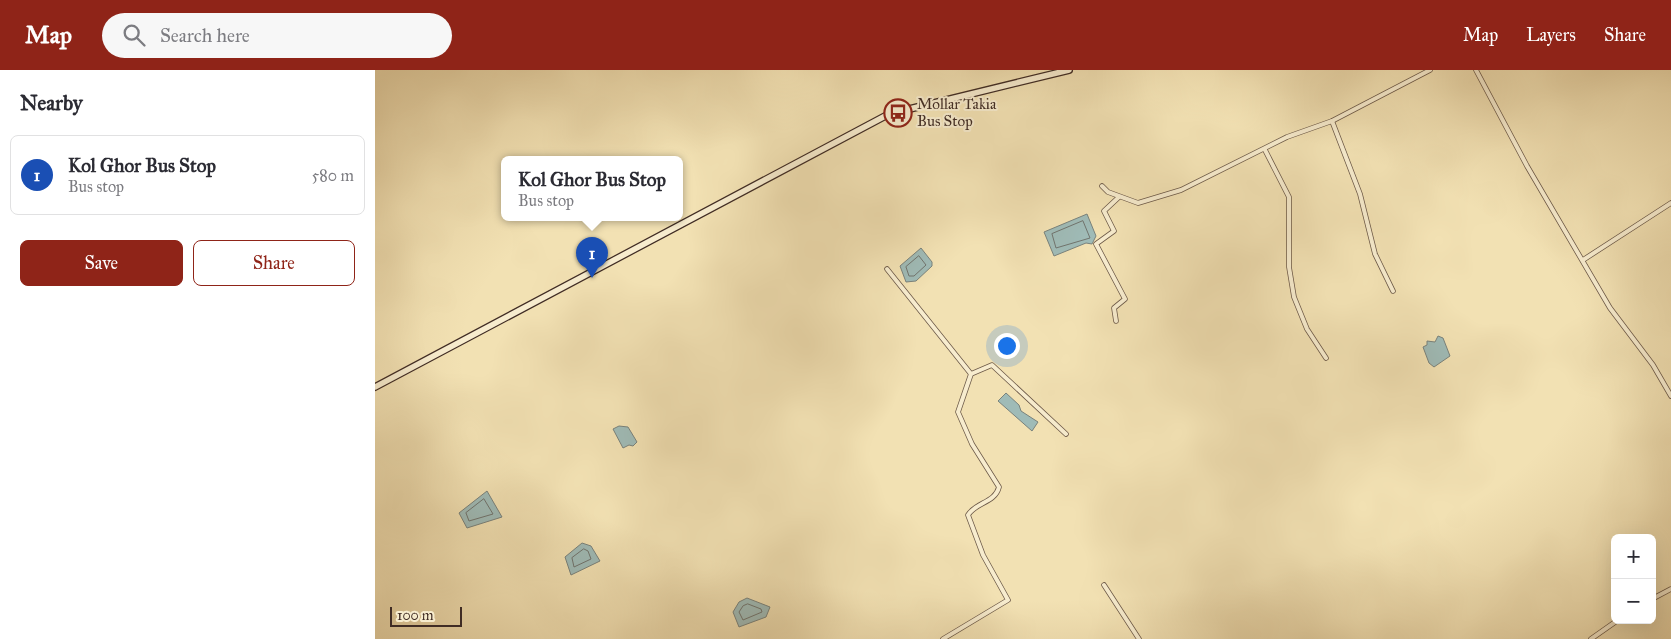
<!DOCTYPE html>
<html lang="en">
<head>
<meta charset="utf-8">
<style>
	:root { --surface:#fff; --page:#f7f7f7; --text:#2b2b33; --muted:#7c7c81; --line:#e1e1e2; --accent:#8f2418 }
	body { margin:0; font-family:"IM FELL Great Primer",serif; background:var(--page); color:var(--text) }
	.controls { position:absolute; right:15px; bottom:15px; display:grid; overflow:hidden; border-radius:8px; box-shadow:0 5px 20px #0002 }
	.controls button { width:45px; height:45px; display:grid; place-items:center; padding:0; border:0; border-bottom:1px solid var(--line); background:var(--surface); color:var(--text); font:25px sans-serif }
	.scale { position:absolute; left:15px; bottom:12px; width:72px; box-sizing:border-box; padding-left:5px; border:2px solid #402c24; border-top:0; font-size:14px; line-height:18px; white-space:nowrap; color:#402c24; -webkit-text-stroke:4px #f7ecce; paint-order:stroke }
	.you { position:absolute; left:631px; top:275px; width:18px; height:18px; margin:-12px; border:4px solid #fff; border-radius:50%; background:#1a73e8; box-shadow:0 0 0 8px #1a73e833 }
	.badge { display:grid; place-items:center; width:32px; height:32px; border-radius:50%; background:var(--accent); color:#fff; font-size:16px; font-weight:700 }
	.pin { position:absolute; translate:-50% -41px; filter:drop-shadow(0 1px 2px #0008) }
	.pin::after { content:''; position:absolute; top:26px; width:18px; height:15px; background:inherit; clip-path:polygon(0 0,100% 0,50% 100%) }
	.popup { position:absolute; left:126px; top:86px; width:182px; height:65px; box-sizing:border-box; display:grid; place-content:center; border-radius:8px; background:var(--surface); filter:drop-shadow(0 1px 4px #0005); font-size:16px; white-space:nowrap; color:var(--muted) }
	.popup b { font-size:19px; color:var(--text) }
	.popup::after { content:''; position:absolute; left:50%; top:100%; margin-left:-10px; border:10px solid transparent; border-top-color:var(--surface) }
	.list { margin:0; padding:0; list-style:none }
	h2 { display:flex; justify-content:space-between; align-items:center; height:65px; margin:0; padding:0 20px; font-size:21px }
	h2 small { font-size:16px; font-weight:400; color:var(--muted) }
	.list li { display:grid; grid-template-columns:32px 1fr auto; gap:15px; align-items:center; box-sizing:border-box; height:80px; margin:0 10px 10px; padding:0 10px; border:1px solid var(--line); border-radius:8px }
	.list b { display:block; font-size:19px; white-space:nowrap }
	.list p { margin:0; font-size:16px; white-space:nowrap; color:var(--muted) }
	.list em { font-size:16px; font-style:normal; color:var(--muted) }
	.actions { display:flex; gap:10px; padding:15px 20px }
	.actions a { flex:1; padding:11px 0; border:1px solid var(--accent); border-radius:8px; text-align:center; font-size:18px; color:var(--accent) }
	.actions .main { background:var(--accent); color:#fff }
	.icon { flex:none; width:28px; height:28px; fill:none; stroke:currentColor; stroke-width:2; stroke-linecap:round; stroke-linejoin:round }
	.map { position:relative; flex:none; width:1296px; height:569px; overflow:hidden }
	header { display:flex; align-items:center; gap:30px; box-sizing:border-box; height:70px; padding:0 25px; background:var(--accent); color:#fff }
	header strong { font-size:24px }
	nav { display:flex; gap:28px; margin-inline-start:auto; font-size:18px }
	.search { width:350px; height:45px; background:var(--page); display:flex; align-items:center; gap:12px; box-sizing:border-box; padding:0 18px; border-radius:28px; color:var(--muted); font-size:19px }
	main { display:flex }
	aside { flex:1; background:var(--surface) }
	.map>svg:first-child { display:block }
</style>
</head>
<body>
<header>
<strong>Map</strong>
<div class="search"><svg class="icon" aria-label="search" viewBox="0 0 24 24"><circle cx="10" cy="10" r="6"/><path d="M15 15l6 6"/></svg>Search here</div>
<nav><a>Map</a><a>Layers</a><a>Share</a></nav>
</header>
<main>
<aside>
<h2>Nearby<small></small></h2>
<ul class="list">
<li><span class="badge" style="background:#1a4fb4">1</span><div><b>Kol Ghor Bus Stop</b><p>Bus stop</p></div><em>580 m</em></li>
</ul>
<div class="actions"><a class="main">Save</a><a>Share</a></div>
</aside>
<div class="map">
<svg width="1296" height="569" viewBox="0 0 1296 569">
	<rect width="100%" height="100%" fill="#f2e1b3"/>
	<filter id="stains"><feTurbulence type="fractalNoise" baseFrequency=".004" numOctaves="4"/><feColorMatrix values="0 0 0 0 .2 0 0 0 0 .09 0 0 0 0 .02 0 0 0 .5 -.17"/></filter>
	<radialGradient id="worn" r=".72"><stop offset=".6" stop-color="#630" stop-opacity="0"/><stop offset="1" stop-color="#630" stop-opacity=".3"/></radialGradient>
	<!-- water -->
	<g fill="#9fbbb7" stroke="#79827c">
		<polygon points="712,144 721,166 717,174 711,173 679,186 669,162"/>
		<polygon points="546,178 557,192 557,196 541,211 531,212 525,196"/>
		<polygon points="1063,266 1068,268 1075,286 1059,297 1054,293 1048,277 1052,275 1052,271 1060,272"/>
		<polygon points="631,323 644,335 646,341 663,352 657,361 623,331"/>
		<polygon points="244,356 253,357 262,372 258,376 254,375 248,378 238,359"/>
		<polygon points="112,421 127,447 92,458 84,443"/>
		<polygon points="207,473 216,476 225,491 196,505 190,487"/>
		<polygon points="372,528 395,537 391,547 364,557 358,542 364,532"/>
	</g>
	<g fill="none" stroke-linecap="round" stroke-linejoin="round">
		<!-- shore -->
		<g stroke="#70746e" stroke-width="1">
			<polygon points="708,151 715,168 681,178 677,164"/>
			<polygon points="544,186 551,195 539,206 534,206 531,197"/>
			<polygon points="109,429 118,444 94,451 91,443"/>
			<polygon points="209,479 213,481 216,489 199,497 197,488"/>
			<polygon points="373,534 386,539 387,542 368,550 364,542 368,536"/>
		</g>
		<!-- minor casing -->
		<g stroke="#6c5948" stroke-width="5.5">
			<g id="minor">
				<polyline points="1101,0 1152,96 1235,238 1278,295 1296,326"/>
				<polyline points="957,51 985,124 1000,184 1018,221"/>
				<polyline points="890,80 914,127 914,197 919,227 932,259 951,288"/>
				<polyline points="727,116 733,122 763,133 806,120 912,67 957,51 1055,0"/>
				<polyline points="1208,190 1296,133"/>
				<polyline points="512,199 596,304"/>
				<polyline points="741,251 739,238 750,229 721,174 739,161 729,141 744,127"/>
				<polyline points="729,515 764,569"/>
				<polyline points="1277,529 1296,519"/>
				<path d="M 568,569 L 633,530 L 608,485 L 593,445 C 601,432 620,433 624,417 L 597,374 L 583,342 L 596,304 L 617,295 L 691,364"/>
				<polyline points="1216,569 1243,550"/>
			</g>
		</g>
		<!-- secondary casing -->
		<g stroke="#402c24" stroke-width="8">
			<polyline id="secondary" points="0,317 514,44 694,0"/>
		</g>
		<!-- minor -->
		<use href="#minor" stroke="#f7ecce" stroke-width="4"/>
		<!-- secondary -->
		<use href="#secondary" stroke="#f7ecce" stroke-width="5.5"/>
	</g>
	<!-- icons -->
	<defs>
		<g id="bus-ring" transform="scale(1.4375)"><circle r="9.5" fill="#f7ecce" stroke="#8f2418" stroke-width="1.5"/><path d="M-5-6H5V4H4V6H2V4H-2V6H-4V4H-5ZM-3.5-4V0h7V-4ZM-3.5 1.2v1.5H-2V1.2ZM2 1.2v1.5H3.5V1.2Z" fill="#8f2418"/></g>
	</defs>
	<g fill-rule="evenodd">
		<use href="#bus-ring" x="523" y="43"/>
	</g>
	<g text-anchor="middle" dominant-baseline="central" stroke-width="4" stroke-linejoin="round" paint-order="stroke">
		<!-- poi labels -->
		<g font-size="15" fill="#402c24" stroke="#f7ecce" text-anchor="start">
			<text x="542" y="34">Mollar Takia<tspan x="542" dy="17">Bus Stop</tspan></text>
		</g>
	</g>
	<rect width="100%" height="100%" filter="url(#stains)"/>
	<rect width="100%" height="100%" fill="url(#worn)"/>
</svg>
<div class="controls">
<button>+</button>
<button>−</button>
</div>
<div class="scale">100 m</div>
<div class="you"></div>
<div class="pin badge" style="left:217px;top:208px;background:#1a4fb4">1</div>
<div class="popup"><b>Kol Ghor Bus Stop</b>Bus stop</div>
</div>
</main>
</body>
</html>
